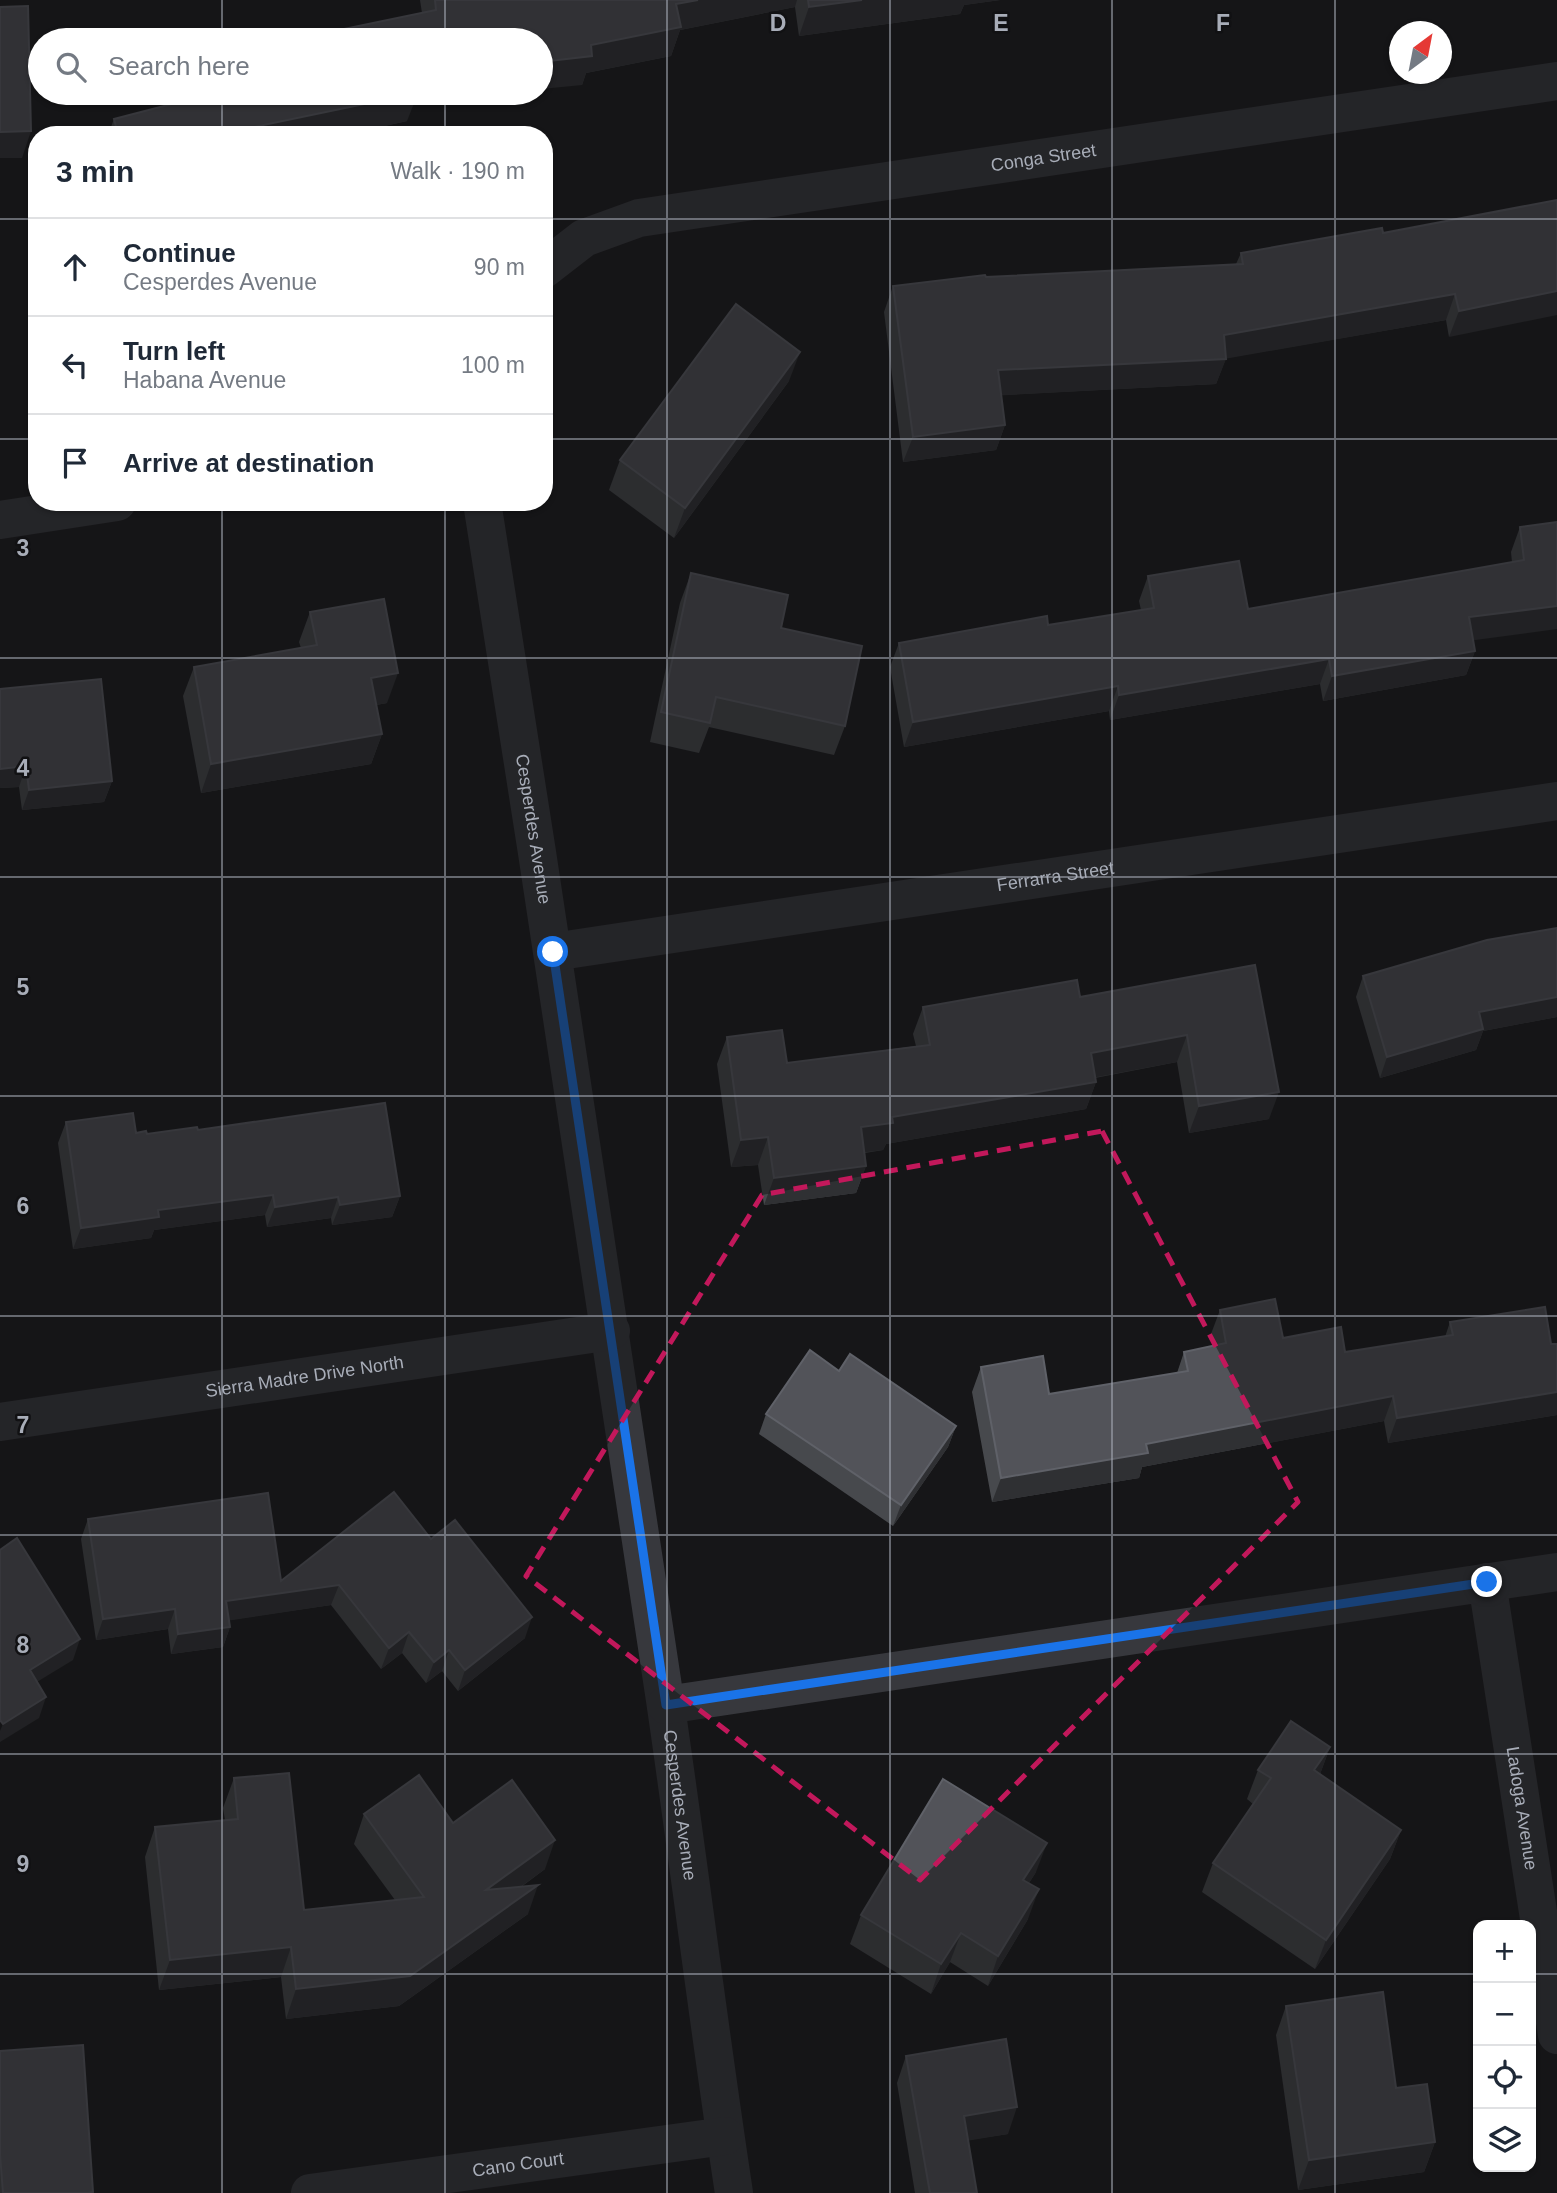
<!DOCTYPE html>
<html lang="en">
<head>
<meta charset="utf-8">
<style>
	:root { --surface:#fff; --page:#f6f6f7; --text:#1f2937; --muted:#747a83; --line:#e0e1e3 }
	body { margin:0; font-family:Helvetica,sans-serif; background:var(--page); color:var(--text) }
	.controls { position:absolute; right:21px; bottom:21px; display:grid; overflow:hidden; border-radius:14px; box-shadow:0 2px 5px #0004 }
	.controls button { width:63px; height:63px; display:grid; place-items:center; padding:0; border:0; border-bottom:2px solid var(--line); background:var(--surface); color:var(--text); font:35px sans-serif }
	.compass { position:absolute; left:1389px; top:21px; width:63px; height:63px; border-radius:50%; background:var(--surface); box-shadow:0 2px 5px #0004; rotate:32deg }
	.stop { position:absolute; width:21px; height:21px; margin:-16px; border:5px solid #1a73e8; border-radius:50%; background:#fff }
	.stop.end { background:#1a73e8; border-color:#fff; box-shadow:0 2px 7px #0008 }
	.list { margin:0; padding:0; list-style:none }
	h2 { display:flex; justify-content:space-between; align-items:center; height:91px; margin:0; padding:0 28px; font-size:30px }
	h2 small { font-size:23px; font-weight:400; color:var(--muted) }
	.list li { display:grid; grid-template-columns:46px 1fr auto; gap:21px; align-items:center; box-sizing:border-box; height:98px; padding:0 28px; border-top:2px solid var(--line) }
	.list b { display:block; font-size:26px; white-space:nowrap }
	.list p { margin:0; font-size:23px; white-space:nowrap; color:var(--muted) }
	.list em { font-size:23px; font-style:normal; color:var(--muted) }
	.icon { flex:none; width:38px; height:38px; fill:none; stroke:currentColor; stroke-width:2; stroke-linecap:round; stroke-linejoin:round }
	.map { position:relative; flex:none; width:1557px; height:2193px; overflow:hidden }
	.search { position:absolute; background:var(--surface); box-shadow:0 2px 5px #0004; left:28px; top:28px; width:525px; height:77px; display:flex; align-items:center; gap:18px; box-sizing:border-box; padding:0 24px; border-radius:38px; color:var(--muted); font-size:26px }
	.panel { position:absolute; background:var(--surface); box-shadow:0 2px 5px #0004; left:28px; top:126px; width:525px; height:385px; border-radius:28px }
	.map>svg:first-child { display:block }
</style>
</head>
<body>
<div class="map">
<svg width="1557" height="2193" viewBox="0 0 1557 2193">
	<rect width="100%" height="100%" fill="#161618"/>
	<g fill="none" stroke-linecap="round" stroke-linejoin="round">
		<!-- street -->
		<g stroke="#37383d" stroke-width="38">
			<path id="s1" d="M 544,269 L 584,238 L 639,218 L 1557,81"/>
			<path id="s2" d="M 482,502 C 545,901 607,1300 665,1700 C 689,1864 709,2029 734,2193"/>
			<polyline points="0,520 117,502"/>
			<path id="s3" d="M 553,952 L 1557,801"/>
			<path id="s4" d="M 0,1422 L 611,1331"/>
			<path id="s5" d="M 1487,1582 L 1557,2035"/>
			<polyline points="666,1705 1557,1572"/>
			<path id="s6" d="M 310,2193 L 725,2136"/>
		</g>
	</g>
	<!-- wall -->
	<g fill="#47494d">
		<polygon points="420,0 1000,0 964,5 960,14 799,36 795,7 680,30 671,56 586,73 582,85 541,40 422,13"/>
		<polygon points="114,119 407,121 344,135 108,135"/>
		<polygon points="1557,200 1449,337 1446,320 1226,358 1216,384 1001,395 1005,425 996,450 903,462 884,312 893,286 986,277 1236,264 1241,253 1383,233"/>
		<polygon points="789,381 674,538 609,490 620,460"/>
		<polygon points="1557,522 1473,640 1475,651 1466,675 1323,701 1320,684 1110,720 1109,711 904,747 890,667 899,643 1048,625 1141,610 1139,601 1148,576 1248,609 1512,562 1511,552 1520,527"/>
		<polygon points="691,573 781,628 845,726 834,755 709,727 699,753 650,742 680,603"/>
		<polygon points="310,612 387,703 376,705 382,734 371,764 201,793 183,696 194,667 301,648 299,642"/>
		<polygon points="0,689 112,781 104,802 22,810 19,787 0,788"/>
		<polygon points="1557,928 1557,1017 1483,1031 1476,1050 1380,1078 1356,997 1363,976"/>
		<polygon points="1255,965 1269,1119 1189,1133 1177,1062 1095,1078 1096,1082 1086,1109 886,1144 883,1150 865,1153 866,1166 856,1193 764,1205 758,1165 731,1167 717,1064 727,1037 787,1063 916,1046 913,1034 923,1007 1080,997"/>
		<polygon points="66,1122 147,1134 198,1130 400,1196 392,1217 332,1225 331,1218 267,1227 265,1215 154,1230 151,1238 73,1249 58,1143"/>
		<polygon points="1220,1310 1283,1338 1345,1352 1445,1337 1450,1322 1551,1344 1557,1344 1557,1415 1388,1443 1384,1421 1142,1467 1139,1478 992,1502 972,1392 981,1367 1049,1394 1177,1373 1184,1352 1213,1346 1211,1334"/>
		<polygon points="839,1371 956,1426 948,1447 893,1526 759,1434 766,1414"/>
		<polygon points="88,1519 281,1581 431,1539 525,1638 458,1691 442,1671 426,1683 402,1653 381,1669 331,1605 229,1620 230,1627 223,1647 171,1654 168,1629 96,1640 81,1539"/>
		<polygon points="1330,1747 1320,1774 1401,1830 1390,1859 1315,1969 1202,1892 1213,1863 1253,1804 1247,1799 1258,1770"/>
		<polygon points="234,1778 304,1910 395,1900 354,1844 364,1814 453,1823 545,1869 521,1887 528,1914 399,2006 286,2019 281,1977 159,1990 145,1857 155,1827 225,1820 223,1808"/>
		<polygon points="1036,1872 1029,1883 1028,1919 988,1986 950,1962 931,1994 850,1944 861,1915"/>
		<polygon points="1286,2006 1396,2088 1435,2142 1424,2172 1298,2190 1276,2035"/>
		<polygon points="0,2051 93,2192 93,2193 0,2193"/>
		<polygon points="906,2056 1008,2134 968,2140 977,2193 915,2193 897,2083"/>
	</g>
	<!-- shaded-wall -->
	<g fill="#2f3033">
		<polygon points="698,0 797,0 795,7 680,30 671,56 586,73 582,85 541,89 541,62 591,45 676,4"/>
		<polygon points="862,0 1000,0 964,5 960,14 799,36 809,7"/>
		<polygon points="418,93 407,121 344,135 238,135 240,130"/>
		<polygon points="31,131 22,158 0,158 0,132"/>
		<polygon points="1557,291 1557,315 1449,337 1459,311"/>
		<polygon points="1455,294 1446,320 1224,359 1226,359 1216,384 989,396 998,370 1224,335"/>
		<polygon points="800,352 789,381 674,538 685,508"/>
		<polygon points="1005,425 996,450 903,462 913,437"/>
		<polygon points="1557,606 1557,629 1460,642 1469,617"/>
		<polygon points="1475,651 1466,675 1323,701 1332,676"/>
		<polygon points="1329,659 1320,684 1110,720 1119,695"/>
		<polygon points="398,673 387,703 360,708 371,678"/>
		<polygon points="1118,686 1109,711 904,747 913,722"/>
		<polygon points="382,734 371,764 201,793 211,764"/>
		<polygon points="26,766 19,787 0,788 0,769"/>
		<polygon points="112,781 104,802 22,810 29,790"/>
		<polygon points="1557,997 1557,1017 1483,1031 1476,1050 1380,1078 1387,1057 1479,1012"/>
		<polygon points="1187,1035 1177,1062 1081,1080 1091,1053"/>
		<polygon points="1096,1082 1086,1109 886,1144 883,1150 851,1154 861,1127 892,1117"/>
		<polygon points="1279,1092 1269,1119 1189,1133 1199,1106"/>
		<polygon points="768,1137 758,1165 731,1167 741,1140"/>
		<polygon points="866,1166 856,1193 764,1205 774,1178"/>
		<polygon points="273,1195 265,1215 154,1230 151,1238 73,1249 81,1228 158,1210"/>
		<polygon points="400,1196 392,1217 332,1225 340,1205"/>
		<polygon points="338,1197 331,1218 267,1227 275,1207"/>
		<polygon points="1557,1392 1557,1415 1388,1443 1397,1418"/>
		<polygon points="1393,1396 1384,1421 1142,1467 1139,1478 992,1502 1001,1478 1146,1444"/>
		<polygon points="956,1426 948,1447 893,1526 901,1505"/>
		<polygon points="339,1585 331,1605 219,1622 226,1601"/>
		<polygon points="175,1609 168,1629 96,1640 103,1619"/>
		<polygon points="532,1617 525,1638 458,1691 465,1670"/>
		<polygon points="230,1627 223,1647 171,1654 178,1634"/>
		<polygon points="409,1632 402,1653 381,1669 389,1648"/>
		<polygon points="80,1639 73,1660 22,1691 30,1670"/>
		<polygon points="449,1650 442,1671 426,1683 434,1662"/>
		<polygon points="46,1697 39,1718 0,1742 0,1731 3,1724"/>
		<polygon points="1330,1747 1319,1777 1314,1770"/>
		<polygon points="1401,1830 1390,1859 1315,1969 1326,1940"/>
		<polygon points="555,1840 545,1869 475,1920 486,1890"/>
		<polygon points="1047,1843 1036,1872 1012,1910 1023,1880"/>
		<polygon points="538,1885 528,1914 399,2006 286,2019 296,1989"/>
		<polygon points="1039,1889 1028,1919 988,1986 998,1956"/>
		<polygon points="961,1933 950,1962 931,1994 941,1964"/>
		<polygon points="291,1947 281,1977 159,1990 170,1960"/>
		<polygon points="1017,2107 1008,2134 954,2143 964,2116"/>
		<polygon points="1435,2142 1424,2172 1298,2190 1309,2160"/>
	</g>
	<!-- building -->
	<g fill="#525359" stroke="#5f6168" stroke-width="2">
		<polygon points="435,0 698,0 676,4 681,27 591,45 592,56 541,62 541,40 291,40 436,10"/>
		<polygon points="808,0 862,0 809,7"/>
		<polygon points="28,6 31,131 0,132 0,7"/>
		<polygon points="214,93 417,93 240,130 241,135 118,135 114,119"/>
		<polygon points="1557,200 1557,291 1459,311 1455,294 1224,335 1226,359 998,370 1005,425 913,437 893,286 985,275 986,277 1243,264 1241,253 1382,228 1383,233"/>
		<polygon points="736,304 800,352 685,508 620,460"/>
		<polygon points="1557,522 1557,606 1469,617 1475,651 1332,676 1329,659 1119,695 1118,686 913,722 899,643 1047,616 1048,625 1154,608 1148,576 1239,561 1248,609 1524,560 1520,527"/>
		<polygon points="691,573 788,595 781,628 862,646 845,726 716,697 710,723 661,712"/>
		<polygon points="384,599 398,673 371,678 382,734 211,764 194,667 317,645 310,612"/>
		<polygon points="101,679 112,781 29,790 26,766 0,769 0,689"/>
		<polygon points="1557,928 1557,997 1479,1012 1483,1029 1387,1057 1363,976 1487,940"/>
		<polygon points="1255,965 1279,1092 1199,1106 1187,1035 1091,1053 1096,1082 892,1117 893,1123 861,1127 866,1166 774,1178 768,1137 741,1140 727,1037 782,1030 787,1063 930,1045 923,1007 1077,980 1080,997"/>
		<polygon points="385,1103 400,1196 340,1205 338,1197 275,1207 273,1195 158,1210 159,1217 81,1228 66,1122 133,1113 136,1133 146,1131 147,1134 197,1127 198,1130"/>
		<polygon points="1275,1299 1283,1338 1341,1327 1345,1352 1453,1335 1450,1322 1545,1307 1551,1344 1557,1344 1557,1392 1397,1418 1393,1396 1146,1444 1148,1453 1001,1478 981,1367 1043,1356 1049,1394 1188,1371 1184,1352 1226,1343 1220,1310"/>
		<polygon points="810,1350 839,1371 850,1354 956,1426 901,1505 766,1414"/>
		<polygon points="394,1492 431,1539 455,1520 532,1617 465,1670 449,1650 434,1662 409,1632 389,1648 339,1585 226,1601 230,1627 178,1634 175,1609 103,1619 88,1519 268,1493 281,1581"/>
		<polygon points="17,1538 80,1639 30,1670 46,1697 3,1724 0,1720 0,1550"/>
		<polygon points="1291,1721 1330,1747 1314,1770 1401,1830 1326,1940 1213,1863 1271,1778 1258,1770"/>
		<polygon points="289,1773 304,1910 424,1897 364,1814 419,1775 453,1823 512,1780 555,1840 486,1890 538,1885 410,1976 296,1989 291,1947 170,1960 155,1827 238,1819 234,1778"/>
		<polygon points="943,1779 1047,1843 1023,1880 1039,1889 998,1956 961,1933 941,1964 861,1915"/>
		<polygon points="1383,1992 1396,2088 1427,2084 1435,2142 1309,2160 1286,2006"/>
		<polygon points="1006,2039 1017,2107 964,2116 977,2193 930,2193 906,2056"/>
		<polygon points="83,2045 93,2192 88,2193 3,2193 0,2154 0,2051"/>
	</g>
	<g fill="none" stroke-linecap="round" stroke-linejoin="round">
		<!-- route -->
		<polyline stroke="#1a73e8" stroke-width="9" points="553,952 666,1705 1487,1582"/>
	</g>
	<!-- marked area -->
	<path d="M0 0H1557V2193H0ZM 1102,1131 L 1298,1502 L 920,1880 L 526,1576 L 762,1195 Z" fill="#161618" fill-opacity=".55" fill-rule="evenodd"/>
	<path fill="none" stroke="#c2185b" stroke-width="5" stroke-dasharray="14 9" stroke-linejoin="round" d="M 1102,1131 L 1298,1502 L 920,1880 L 526,1576 L 762,1195 Z"/>
	<!-- grid -->
	<path fill="none" stroke="#a8adb8" stroke-width="2" stroke-opacity="0.55" d="M 222,0 L 222,40M 445,0 L 445,40M 667,0 L 667,2193M 890,0 L 890,2193M 1112,0 L 1112,2193M 1335,0 L 1335,2193M 222,93 L 222,135M 445,93 L 445,135M 0,219 L 37,219M 544,219 L 1557,219M 0,439 L 37,439M 544,439 L 1557,439M 222,502 L 222,2193M 445,502 L 445,2193M 0,658 L 1557,658M 0,877 L 1557,877M 0,1096 L 1557,1096M 0,1316 L 1557,1316M 0,1535 L 1557,1535M 0,1754 L 1557,1754M 0,1974 L 1478,1974M 1531,1974 L 1557,1974"/>
	<g text-anchor="middle" dominant-baseline="central" stroke-width="5" stroke-linejoin="round" paint-order="stroke">
		<!-- street labels -->
		<g font-size="18" fill="#a8adb8" stroke="#111113">
			<text stroke="none"><textPath href="#s1" startOffset="518">Conga Street</textPath></text>
			<text stroke="none"><textPath href="#s2" startOffset="331">Cesperdes Avenue</textPath></text>
			<text stroke="none"><textPath href="#s3" startOffset="508">Ferrarra Street</textPath></text>
			<text stroke="none"><textPath href="#s4" startOffset="308">Sierra Madre Drive North</textPath></text>
			<text stroke="none"><textPath href="#s2" startOffset="1318">Cesperdes Avenue</textPath></text>
			<text stroke="none"><textPath href="#s5" startOffset="229">Ladoga Avenue</textPath></text>
			<text stroke="none"><textPath href="#s6" startOffset="210">Cano Court</textPath></text>
		</g>
	</g>
	<g font-size="23" text-anchor="middle" font-weight="bold" fill="#a8adb8" stroke="#111113" stroke-width="5" stroke-linejoin="round" paint-order="stroke">
		<text x="778" y="31">D</text>
		<text x="1001" y="31">E</text>
		<text x="1223" y="31">F</text>
		<text x="23" y="556">3</text>
		<text x="23" y="776">4</text>
		<text x="23" y="995">5</text>
		<text x="23" y="1214">6</text>
		<text x="23" y="1433">7</text>
		<text x="23" y="1653">8</text>
		<text x="23" y="1872">9</text>
	</g>
</svg>
<div class="controls">
<button>+</button>
<button>−</button>
<button><svg class="icon" aria-label="locate" viewBox="0 0 24 24"><circle cx="12" cy="12" r="6"/><path d="M12 2v4M12 18v4M2 12h4M18 12h4"/></svg></button>
<button><svg class="icon" aria-label="layers" viewBox="0 0 24 24"><path d="M12 4l9 5-9 5-9-5zM3 14l9 5 9-5"/></svg></button>
</div>
<svg class="compass" viewBox="-18 -18 36 36"><path d="M0-13l5 13h-10z" fill="#e53935"/><path d="M0 13l5-13h-10z" fill="#747a83"/></svg>
<div class="stop" style="left:553px;top:952px"></div>
<div class="stop end" style="left:1487px;top:1582px"></div>
<div class="search"><svg class="icon" aria-label="search" viewBox="0 0 24 24"><circle cx="10" cy="10" r="6"/><path d="M15 15l6 6"/></svg>Search here</div>
<section class="panel">
<h2>3 min<small>Walk · 190 m</small></h2>
<ul class="list">
<li><svg class="icon" aria-label="ahead" viewBox="0 0 24 24"><path d="M12 20V5M6 11l6-6 6 6"/></svg><div><b>Continue</b><p>Cesperdes Avenue</p></div><em>90 m</em></li>
<li><svg class="icon" aria-label="left" viewBox="0 0 24 24"><path d="M17 20v-9H6M10 6l-5 5 5 5"/></svg><div><b>Turn left</b><p>Habana Avenue</p></div><em>100 m</em></li>
<li><svg class="icon" aria-label="arrive" viewBox="0 0 24 24"><path d="M6 21V4h12l-3 4 3 4H6"/></svg><div><b>Arrive at destination</b></div></li>
</ul>
</section>
</div>
</body>
</html>
